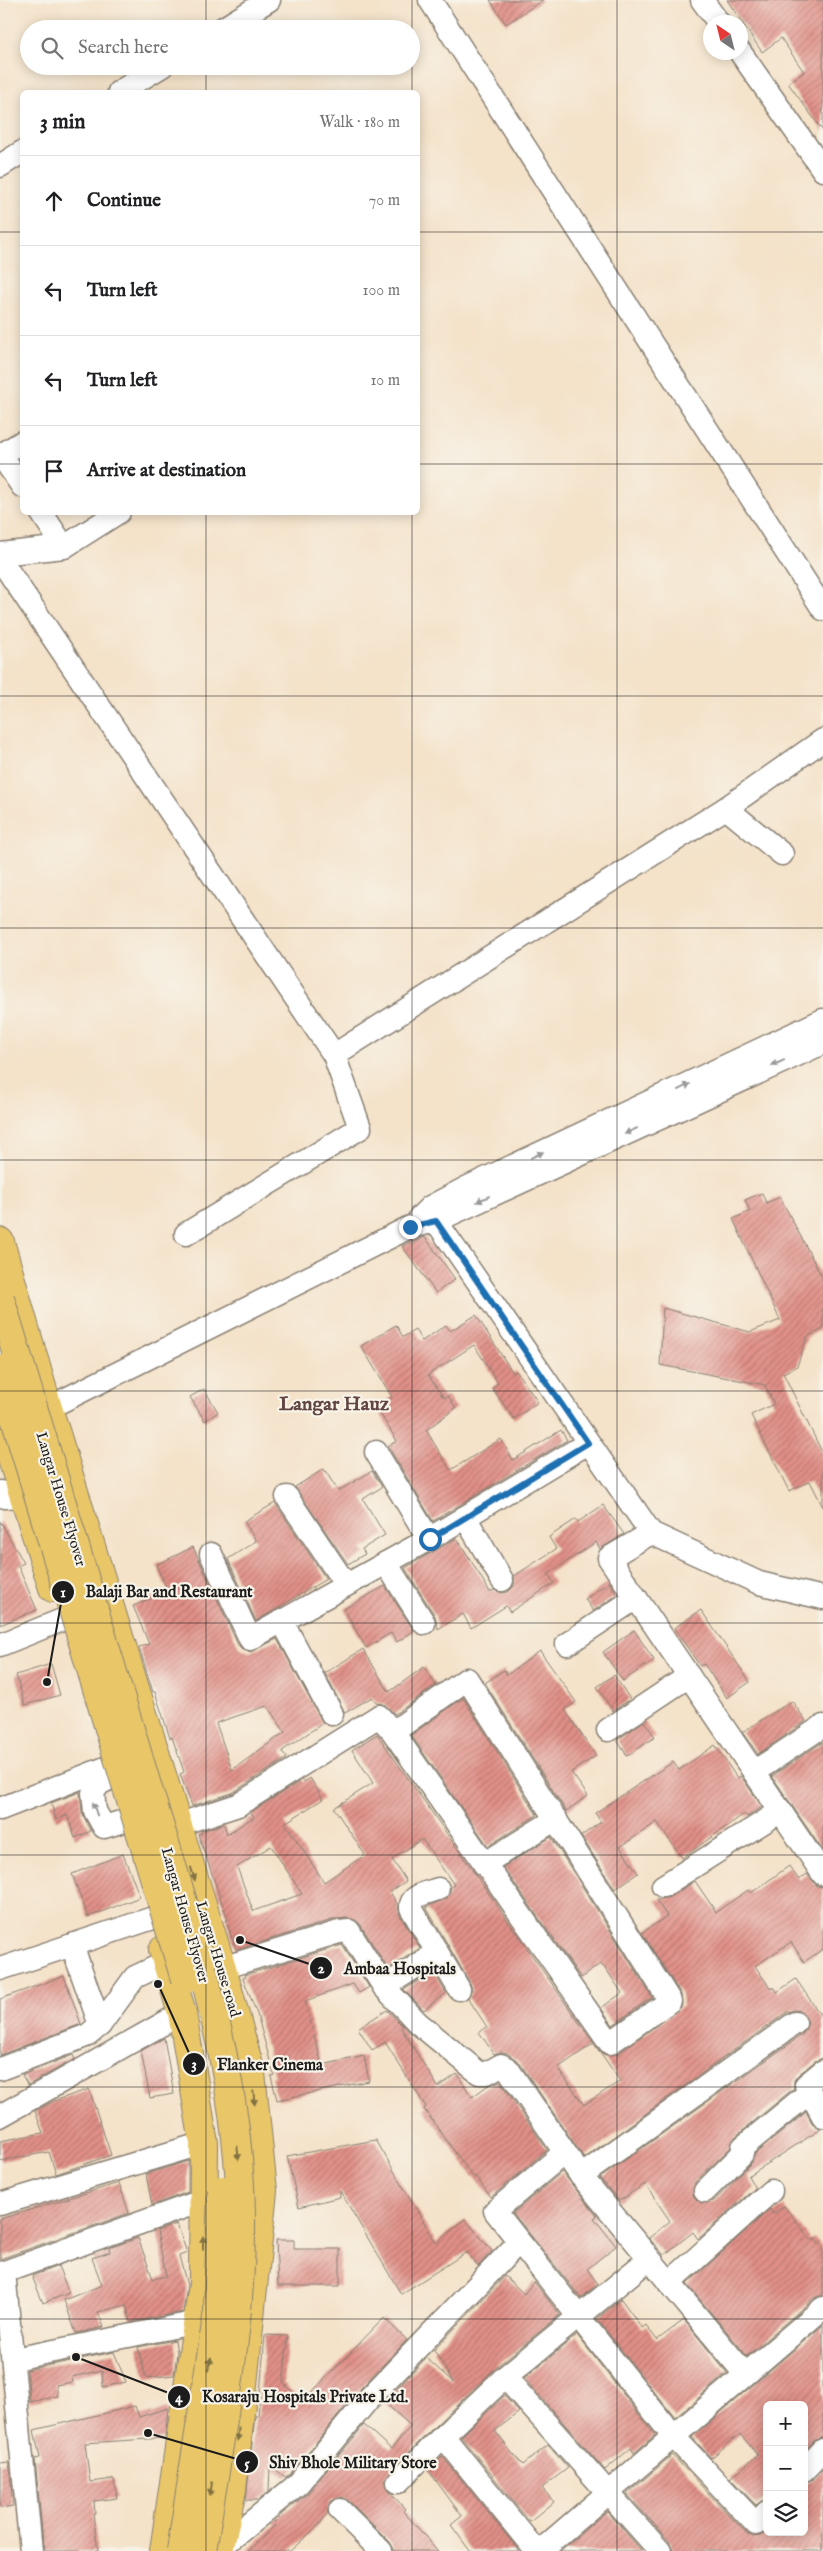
<!DOCTYPE html>
<html lang="en">
<head>
<meta charset="utf-8">
<style>
	:root { --surface:#fff; --page:#f2f2f2; --text:#202124; --muted:#757577; --line:#e0e0e0 }
	body { margin:0; font-family:"IM FELL English",serif; background:var(--page); color:var(--text) }
	.controls { position:absolute; right:15px; bottom:15px; display:grid; overflow:hidden; border-radius:8px; box-shadow:0 2px 12px #0003 }
	.controls button { width:45px; height:45px; display:grid; place-items:center; padding:0; border:0; border-bottom:1px solid var(--line); background:var(--surface); color:var(--text); font:25px sans-serif }
	.compass { position:absolute; left:703px; top:15px; width:45px; height:45px; border-radius:50%; background:var(--surface); box-shadow:0 2px 12px #0003; rotate:325deg }
	.stop { position:absolute; width:15px; height:15px; margin:-11px; border:4px solid #1f6fb2; border-radius:50%; background:#fff }
	.stop.end { background:#1f6fb2; border-color:#fff; box-shadow:0 1px 5px #0008 }
	.list { margin:0; padding:0; list-style:none }
	h2 { display:flex; justify-content:space-between; align-items:center; height:65px; margin:0; padding:0 20px; font-size:21px }
	h2 small { font-size:16px; font-weight:400; color:var(--muted) }
	.list li { display:grid; grid-template-columns:32px 1fr auto; gap:15px; align-items:center; box-sizing:border-box; height:90px; padding:0 20px; border-top:1px solid var(--line) }
	.list b { display:block; font-size:19px; white-space:nowrap }
	.list em { font-size:16px; font-style:normal; color:var(--muted) }
	.icon { flex:none; width:28px; height:28px; fill:none; stroke:currentColor; stroke-width:2; stroke-linecap:round; stroke-linejoin:round }
	.map { position:relative; flex:none; width:823px; height:2551px; overflow:hidden }
	.search { position:absolute; background:var(--surface); box-shadow:0 2px 12px #0003; left:20px; top:20px; width:400px; height:55px; display:flex; align-items:center; gap:12px; box-sizing:border-box; padding:0 18px; border-radius:28px; color:var(--muted); font-size:19px }
	.panel { position:absolute; background:var(--surface); box-shadow:0 2px 12px #0003; left:20px; top:90px; width:400px; height:425px; border-radius:8px }
	.map>svg:first-child { display:block }
</style>
</head>
<body>
<div class="map">
<svg width="823" height="2551" viewBox="0 0 823 2551">
	<defs>
		<pattern id="building-hatch" width="6" height="6" patternUnits="userSpaceOnUse" patternTransform="scale(1.25)"><rect width="6" height="6" fill="#e19088"/><path d="M-1 1l2-2M0 6l6-6M5 7l2-2" fill="none" stroke="#b6756e"/></pattern>
	</defs>
	<rect width="100%" height="100%" fill="#f7f3e8"/>
	<filter id="ink" filterUnits="userSpaceOnUse"><feTurbulence type="fractalNoise" baseFrequency=".02" numOctaves="2"/><feDisplacementMap in="SourceGraphic" scale="10" xChannelSelector="R" yChannelSelector="G"/><feConvolveMatrix kernelMatrix="1 2 1 2 8 2 1 2 1" color-interpolation-filters="sRGB"/></filter>
	<filter id="wash" filterUnits="userSpaceOnUse"><feTurbulence type="fractalNoise" baseFrequency=".0096" numOctaves="4" result="noise"/><feDisplacementMap in="SourceGraphic" scale="20" xChannelSelector="R" yChannelSelector="G"/><feGaussianBlur stdDeviation="1.12" result="paint"/><feColorMatrix in="noise" values="0 0 0 0 0 0 0 0 0 0 0 0 0 0 0 0 0 1.4 0 .05"/><feComposite in="paint" operator="in"/></filter>
	<g filter="url(#wash)">
		<rect width="100%" height="100%" fill="#f4e2c9"/>
		<g id="blocks">
			<!-- building -->
			<g fill="url(#building-hatch)" fill-rule="evenodd">
				<polygon points="490,0 543,0 506,24"/>
				<polygon points="727,0 823,0 823,131 788,83 804,72 781,38 762,52"/>
				<polygon points="762,1193 766,1203 780,1197 823,1279 823,1329 807,1337 797,1366 783,1373 823,1454 823,1507 810,1481 789,1491 751,1415 774,1404 765,1385 660,1365 663,1308 750,1332 780,1320 733,1219 750,1211 745,1200"/>
				<polygon points="425,1237 455,1279 436,1293 402,1246"/>
				<polygon points="476,1315 513,1373 516,1371 538,1402 514,1419 492,1388 498,1383 474,1345 428,1375 444,1398 448,1396 456,1408 426,1430 449,1468 451,1470 501,1439 513,1460 561,1430 567,1440 433,1521 388,1446 397,1441 376,1407 392,1397 361,1346 396,1325 403,1337 415,1330 422,1341 446,1325 450,1331"/>
				<polygon points="204,1389 218,1412 205,1421 190,1397"/>
				<polygon points="324,1469 338,1491 372,1471 382,1487 363,1499 385,1535 362,1549 365,1554 348,1564 295,1487"/>
				<polygon points="275,1503 326,1579 256,1621 228,1559 256,1541 244,1521"/>
				<polygon points="603,1505 624,1534 600,1549 596,1542 548,1574 554,1583 510,1612 506,1606 471,1628 463,1614 438,1629 435,1616 405,1568 457,1538 490,1592 494,1590 502,1593 508,1592 514,1586 514,1576 556,1549 549,1537 576,1519 578,1522"/>
				<polygon points="0,1521 24,1563 18,1566 37,1610 0,1625"/>
				<path d="M 193,1547 L 238,1645 L 243,1650 L 250,1652 L 277,1639 L 323,1723 L 282,1751 L 287,1758 L 232,1793 L 192,1806 L 180,1774 L 184,1772 L 172,1737 L 170,1738 L 155,1692 L 153,1692 L 139,1647 L 149,1644 L 133,1606 L 168,1591 L 156,1565 ZM 267,1706 L 285,1732 L 232,1770 L 216,1723 Z"/>
				<polygon points="609,1582 617,1595 593,1611 585,1599"/>
				<polygon points="385,1586 414,1631 397,1642 391,1633 366,1648 344,1609"/>
				<polygon points="701,1610 750,1682 727,1698 704,1664 700,1666 674,1628"/>
				<polygon points="634,1630 654,1660 623,1681 603,1652"/>
				<polygon points="363,1649 389,1692 424,1667 436,1685 395,1714 384,1704 377,1703 372,1697 345,1713 325,1673"/>
				<polygon points="540,1651 576,1702 565,1710 596,1756 571,1772 588,1796 566,1811 485,1683 504,1670 507,1675"/>
				<polygon points="51,1664 60,1695 25,1705 16,1675"/>
				<polygon points="614,1675 630,1699 613,1711 597,1687"/>
				<polygon points="463,1698 537,1815 488,1846 411,1735"/>
				<polygon points="792,1701 806,1721 758,1754 742,1732"/>
				<polygon points="644,1721 655,1737 627,1756 617,1740"/>
				<path d="M 377,1734 L 599,2051 L 605,2055 L 618,2054 L 682,2006 L 681,1994 L 642,1933 L 667,1916 L 656,1900 L 670,1897 L 695,1881 L 716,1912 L 748,1890 L 751,1893 L 789,1866 L 799,1880 L 807,1874 L 817,1886 L 823,1887 L 823,1949 L 804,1962 L 791,1942 L 755,1966 L 771,1989 L 774,1987 L 777,1992 L 796,1979 L 823,2019 L 823,2058 L 815,2061 L 798,2075 L 794,2080 L 794,2088 L 735,2137 L 730,2148 L 695,2182 L 693,2195 L 701,2203 L 714,2201 L 751,2163 L 755,2154 L 806,2112 L 812,2123 L 821,2129 L 748,2176 L 755,2188 L 698,2239 L 693,2232 L 664,2255 L 649,2238 L 670,2221 L 645,2184 L 619,2201 L 600,2178 L 803,2034 L 808,2022 L 801,2011 L 794,2010 L 787,2012 L 584,2158 L 519,2062 L 507,2053 L 501,2052 L 494,2054 L 479,2032 L 487,2027 L 468,1998 L 472,1989 L 470,1983 L 426,1907 L 447,1898 L 451,1887 L 454,1885 L 422,1839 L 392,1859 L 406,1881 L 390,1892 L 398,1905 L 400,1915 L 420,1948 L 388,1969 L 360,1924 L 355,1920 L 348,1918 L 335,1919 L 236,1950 L 226,1920 L 228,1920 L 198,1834 L 202,1833 L 201,1831 L 224,1824 L 227,1834 L 254,1817 L 251,1812 L 302,1780 L 304,1782 L 310,1778 L 323,1799 L 285,1823 L 324,1882 L 365,1855 L 334,1808 L 373,1783 L 352,1750 ZM 271,1846 L 302,1894 L 253,1911 L 237,1867 ZM 594,2043 L 620,2081 L 584,2105 L 558,2068 Z"/>
				<polygon points="823,1742 823,1851 772,1776"/>
				<polygon points="715,1745 737,1778 741,1776 762,1807 747,1817 744,1814 682,1858 657,1822 620,1847 638,1873 615,1889 581,1836 601,1822 595,1813 673,1762 679,1770"/>
				<polygon points="80,1792 82,1813 91,1831 75,1838 67,1815 56,1820 51,1803"/>
				<polygon points="551,1837 652,1997 613,2025 601,2008 622,1993 606,1969 600,1964 581,1978 503,1867"/>
				<polygon points="123,1854 140,1897 88,1917 72,1874"/>
				<polygon points="342,1945 369,1987 359,1993 353,1984 305,2001 322,2065 364,2056 369,2081 277,2100 271,2076 274,2075 257,2014 243,1978 246,1977 245,1975"/>
				<polygon points="433,1971 446,1993 424,2010 404,1990"/>
				<polygon points="64,1976 81,2024 0,2055 0,1999"/>
				<polygon points="387,2010 403,2026 401,2028 438,2087 457,2074 472,2097 487,2086 500,2081 547,2150 491,2197 475,2176 473,2177 424,2109 426,2107 385,2042 372,2050 358,2028"/>
				<polygon points="164,2038 174,2094 150,2098 141,2051"/>
				<polygon points="73,2055 75,2059 28,2085 22,2075"/>
				<polygon points="89,2089 111,2155 56,2174 49,2152 0,2161 0,2141 43,2133 35,2111 54,2101"/>
				<polygon points="376,2140 436,2243 465,2219 492,2251 478,2266 467,2252 401,2294 340,2191 340,2197 299,2207 287,2156"/>
				<polygon points="188,2161 188,2192 152,2205 146,2174"/>
				<polygon points="562,2172 597,2216 594,2218 616,2246 587,2269 598,2284 581,2298 513,2213"/>
				<polygon points="119,2183 129,2213 0,2259 0,2219"/>
				<polygon points="784,2206 811,2240 815,2238 823,2248 823,2295 814,2298 747,2356 687,2284 770,2209 773,2214"/>
				<polygon points="177,2224 187,2253 179,2256 187,2285 183,2312 131,2322 126,2305 98,2312 104,2327 76,2333 64,2300 102,2285 92,2258 110,2252 109,2248 138,2238 153,2279 166,2276 157,2231"/>
				<polygon points="276,2240 294,2240 294,2249 340,2249 340,2286 278,2286"/>
				<polygon points="58,2266 69,2293 43,2303 32,2276"/>
				<polygon points="505,2276 524,2294 534,2282 560,2315 496,2367 434,2427 389,2473 385,2479 389,2491 405,2509 403,2511 438,2551 395,2551 390,2542 349,2501 343,2497 330,2501 327,2514 319,2525 290,2551 248,2551 276,2524 274,2522 281,2515 308,2493 364,2425 391,2449 411,2426 384,2402 426,2358 453,2382 434,2350"/>
				<polygon points="621,2299 642,2328 646,2325 657,2340 684,2320 727,2373 675,2418 597,2319"/>
				<polygon points="384,2318 407,2340 361,2388 289,2475 285,2477 270,2465 269,2491 258,2500 246,2500 255,2416 258,2416 265,2335 288,2336 283,2383 303,2401"/>
				<polygon points="823,2325 823,2437 814,2441 804,2451 804,2405 767,2405 767,2499 756,2505 730,2478 758,2455 740,2434 711,2458 692,2437"/>
				<polygon points="577,2335 655,2435 634,2453 631,2448 605,2470 524,2378"/>
				<polygon points="175,2340 177,2353 174,2375 146,2378 138,2347"/>
				<polygon points="114,2352 126,2382 103,2387 102,2370 72,2377 73,2382 56,2385 58,2396 30,2402 27,2370"/>
				<polygon points="504,2396 519,2412 495,2431 512,2453 523,2465 548,2445 568,2468 542,2488 554,2502 530,2522 461,2437"/>
				<polygon points="135,2406 139,2417 168,2408 165,2438 85,2443 90,2482 114,2479 117,2498 94,2501 95,2514 93,2514 98,2551 44,2551 35,2459 40,2458 34,2430"/>
				<polygon points="672,2455 746,2533 753,2537 760,2536 767,2532 804,2532 804,2483 813,2479 823,2469 823,2551 673,2551 670,2542 627,2494"/>
				<polygon points="442,2456 519,2551 470,2551 451,2525 462,2516 428,2470"/>
				<polygon points="9,2462 13,2506 0,2508 0,2463"/>
				<polygon points="607,2511 642,2551 560,2551"/>
			</g>
		</g>
	</g>
	<g filter="url(#ink)">
		<use href="#blocks" fill-opacity="0" stroke="#887f72" stroke-width="1"/>
		<g fill="none" stroke-linecap="round" stroke-linejoin="round">
			<!-- minor casing -->
			<g stroke="#887f72" stroke-width="25">
				<g id="minor">
					<polyline points="430,0 823,609"/>
					<polyline points="702,0 718,22"/>
					<polyline points="222,29 269,0"/>
					<polyline points="740,52 823,170"/>
					<polyline points="119,92 162,66"/>
					<polyline points="0,166 22,152"/>
					<polyline points="22,442 1,455 22,486"/>
					<polyline points="41,512 64,547"/>
					<polyline points="0,554 64,547 119,512"/>
					<polyline points="0,559 334,1055 360,1128 186,1234"/>
					<polyline points="726,808 782,854"/>
					<polyline points="334,1055 726,808 823,740"/>
					<polyline points="430,1208 436,1221 651,1533 759,1583 823,1598"/>
					<polyline points="420,1217 430,1207 466,1188 823,1020"/>
					<polyline points="48,1408 410,1227 436,1221 823,1043"/>
					<polyline points="376,1452 429,1539"/>
					<polyline points="0,1492 5,1497 23,1496"/>
					<polyline points="287,1497 346,1585"/>
					<polyline points="465,1517 502,1580"/>
					<polyline points="651,1533 609,1558 823,1874"/>
					<polyline points="211,1554 250,1639 429,1539 588,1443"/>
					<polyline points="386,1563 424,1623"/>
					<polyline points="282,1621 332,1714"/>
					<polyline points="567,1644 636,1598"/>
					<polyline points="0,1645 62,1620"/>
					<polyline points="608,1730 689,1676"/>
					<polyline points="754,1772 823,1726"/>
					<polyline points="111,1778 99,1784 93,1793 95,1811 104,1827 124,1821"/>
					<polyline points="0,1809 108,1767"/>
					<polyline points="177,1825 238,1805 379,1716 393,1732 467,1679 670,2001 610,2043 393,1732"/>
					<polyline points="484,1864 556,1819"/>
					<polyline points="663,1886 781,1811"/>
					<path d="M 438,1889 C 427,1893 410,1895 411,1908 L 459,1989"/>
					<polyline points="72,1945 100,2025"/>
					<polyline points="222,1968 339,1932 349,1931 384,1987 418,2023 479,2073 487,2073 501,2065 508,2069 581,2176 745,2374"/>
					<polyline points="0,1969 153,1918"/>
					<polyline points="384,1987 437,1953"/>
					<polyline points="0,2069 88,2035 100,2025 135,1977 167,1962"/>
					<polyline points="823,2071 806,2085 823,2116"/>
					<polyline points="0,2116 182,2013"/>
					<polyline points="564,2153 495,2211 673,2436 756,2524 767,2512"/>
					<polyline points="581,2176 795,2023"/>
					<polyline points="705,2191 742,2154 743,2147 810,2092"/>
					<polyline points="0,2204 204,2143"/>
					<polyline points="669,2283 771,2191"/>
					<polyline points="14,2359 198,2322"/>
					<polyline points="505,2377 660,2551"/>
					<polyline points="443,2436 536,2551"/>
					<polyline points="804,2470 823,2450"/>
					<polyline points="398,2482 443,2436 505,2377 649,2259"/>
					<polyline points="340,2510 381,2551"/>
					<polyline points="31,2551 4,2272 204,2200"/>
					<polyline points="223,2551 220,2548 298,2484 371,2396 519,2242"/>
					<polyline points="540,2551 823,2308"/>
				</g>
			</g>
			<!-- major casing -->
			<g stroke="#887f72" stroke-width="30">
				<g id="major">
					<polyline points="0,1242 48,1408 222,1968 251,2073 263,2191 232,2490 219,2551"/>
					<polyline points="0,1421 53,1588"/>
					<polyline points="163,1950 182,2013 204,2143 203,2284 164,2551"/>
				</g>
			</g>
			<!-- minor -->
			<use href="#minor" stroke="#fff" stroke-width="22"/>
			<!-- major -->
			<use href="#major" stroke="#e9c769" stroke-width="28"/>
			<!-- highway-bridge casing -->
			<g stroke="#887f72" stroke-width="30" stroke-linecap="butt">
				<g id="highway-bridge">
					<path d="M 0,1298 C 49,1459 97,1620 146,1782 C 185,1909 230,2038 239,2171 C 249,2295 221,2429 202,2551"/>
					<polyline points="0,1369 185,1979"/>
					<polyline points="181,2551 218,2311 222,2190"/>
				</g>
			</g>
			<!-- highway-bridge -->
			<use href="#highway-bridge" stroke="#e9c769" stroke-width="28"/>
		</g>
		<!-- one-way arrows -->
		<defs><path id="oneway-solid" d="M-6-.8H1V-3.2L6.5 0L1 3.2V.8H-6Z" transform="scale(1.25)"/></defs>
		<g fill="#999">
			<use href="#oneway-solid" transform="translate(778 1063) rotate(156)"/>
			<use href="#oneway-solid" transform="translate(684 1087) rotate(-26)"/>
			<use href="#oneway-solid" transform="translate(631 1131) rotate(155)"/>
			<use href="#oneway-solid" transform="translate(537 1155) rotate(-25)"/>
			<use href="#oneway-solid" transform="translate(483 1199) rotate(155)"/>
			<use href="#oneway-solid" transform="translate(95 1809) rotate(-108)"/>
		</g>
		<g fill="#827242">
			<use href="#oneway-solid" transform="translate(193 1874) rotate(73)"/>
			<use href="#oneway-solid" transform="translate(254 2098) rotate(84)"/>
			<use href="#oneway-solid" transform="translate(238 2153) rotate(84)"/>
			<use href="#oneway-solid" transform="translate(203 2243) rotate(-90)"/>
			<use href="#oneway-solid" transform="translate(210 2364) rotate(-82)"/>
			<use href="#oneway-solid" transform="translate(238 2434) rotate(96)"/>
			<use href="#oneway-solid" transform="translate(211 2489) rotate(99)"/>
		</g>
	</g>
	<g fill="none" stroke-linecap="round" stroke-linejoin="round" filter="url(#ink)">
		<!-- route -->
		<polyline stroke="#1f6fb2" stroke-width="6" points="410,1227 436,1221 588,1443 430,1539"/>
	</g>
	<!-- grid -->
	<path fill="none" stroke="#1c1c1c" stroke-width="1" stroke-opacity="0.55" d="M 206,0 L 206,29M 412,0 L 412,92M 617,0 L 617,2551M 206,66 L 206,92M 0,232 L 22,232M 418,232 L 823,232M 0,464 L 22,464M 418,464 L 823,464M 206,512 L 206,2551M 412,512 L 412,2551M 0,696 L 823,696M 0,928 L 823,928M 0,1160 L 823,1160M 0,1391 L 823,1391M 0,1623 L 823,1623M 0,1855 L 823,1855M 0,2087 L 823,2087M 0,2319 L 823,2319"/>
	<g text-anchor="middle" dominant-baseline="central" stroke-width="4.5" stroke-linejoin="round" paint-order="stroke">
		<!-- street labels -->
		<g font-size="15" fill="#1c1c1c" stroke="#f7f3e8">
			<text transform="translate(61 1499) rotate(73)">Langar House Flyover</text>
			<text transform="translate(185 1915) rotate(74)">Langar House Flyover</text>
			<text transform="translate(218 1959) rotate(73)">Langar House road</text>
		</g>
		<!-- district labels -->
		<g font-size="20" font-weight="bold" fill="#614542" stroke="#f7f3e8">
			<text x="334" y="1404">Langar Hauz</text>
		</g>
	</g>
	<!-- callouts -->
	<path fill="none" stroke="#1c1c1c" stroke-width="2" d="M47 1682L63 1592M240 1940L321 1968M158 1984L194 2064M76 2357L179 2397M148 2433L247 2462"/>
	<g fill="#1c1c1c" stroke="#f7f3e8" stroke-width="2">
		<circle cx="47" cy="1682" r="5"/>
		<circle cx="240" cy="1940" r="5"/>
		<circle cx="158" cy="1984" r="5"/>
		<circle cx="76" cy="2357" r="5"/>
		<circle cx="148" cy="2433" r="5"/>
		<circle cx="63" cy="1592" r="12"/>
		<circle cx="321" cy="1968" r="12"/>
		<circle cx="194" cy="2064" r="12"/>
		<circle cx="179" cy="2397" r="12"/>
		<circle cx="247" cy="2462" r="12"/>
	</g>
	<g font-size="15" text-anchor="middle" font-weight="bold" fill="#fff">
		<text x="63" y="1597">1</text>
		<text x="321" y="1973">2</text>
		<text x="194" y="2069">3</text>
		<text x="179" y="2402">4</text>
		<text x="247" y="2468">5</text>
	</g>
	<g font-size="16" text-anchor="middle" font-weight="bold" fill="#1c1c1c" stroke="#f7f3e8" stroke-width="4.5" stroke-linejoin="round" paint-order="stroke">
		<text x="169" y="1597">Balaji Bar and Restaurant</text>
		<text x="400" y="1974">Ambaa Hospitals</text>
		<text x="270" y="2070">Flanker Cinema</text>
		<text x="305" y="2402">Kosaraju Hospitals Private Ltd.</text>
		<text x="353" y="2468">Shiv Bhole Military Store</text>
	</g>
</svg>
<div class="controls">
<button>+</button>
<button>−</button>
<button><svg class="icon" aria-label="layers" viewBox="0 0 24 24"><path d="M12 4l9 5-9 5-9-5zM3 14l9 5 9-5"/></svg></button>
</div>
<svg class="compass" viewBox="-18 -18 36 36"><path d="M0-13l5 13h-10z" fill="#e53935"/><path d="M0 13l5-13h-10z" fill="#757577"/></svg>
<div class="stop" style="left:430px;top:1539px"></div>
<div class="stop end" style="left:410px;top:1227px"></div>
<div class="search"><svg class="icon" aria-label="search" viewBox="0 0 24 24"><circle cx="10" cy="10" r="6"/><path d="M15 15l6 6"/></svg>Search here</div>
<section class="panel">
<h2>3 min<small>Walk · 180 m</small></h2>
<ul class="list">
<li><svg class="icon" aria-label="ahead" viewBox="0 0 24 24"><path d="M12 20V5M6 11l6-6 6 6"/></svg><div><b>Continue</b></div><em>70 m</em></li>
<li><svg class="icon" aria-label="left" viewBox="0 0 24 24"><path d="M17 20v-9H6M10 6l-5 5 5 5"/></svg><div><b>Turn left</b></div><em>100 m</em></li>
<li><svg class="icon" aria-label="left" viewBox="0 0 24 24"><path d="M17 20v-9H6M10 6l-5 5 5 5"/></svg><div><b>Turn left</b></div><em>10 m</em></li>
<li><svg class="icon" aria-label="arrive" viewBox="0 0 24 24"><path d="M6 21V4h12l-3 4 3 4H6"/></svg><div><b>Arrive at destination</b></div></li>
</ul>
</section>
</div>
</body>
</html>
